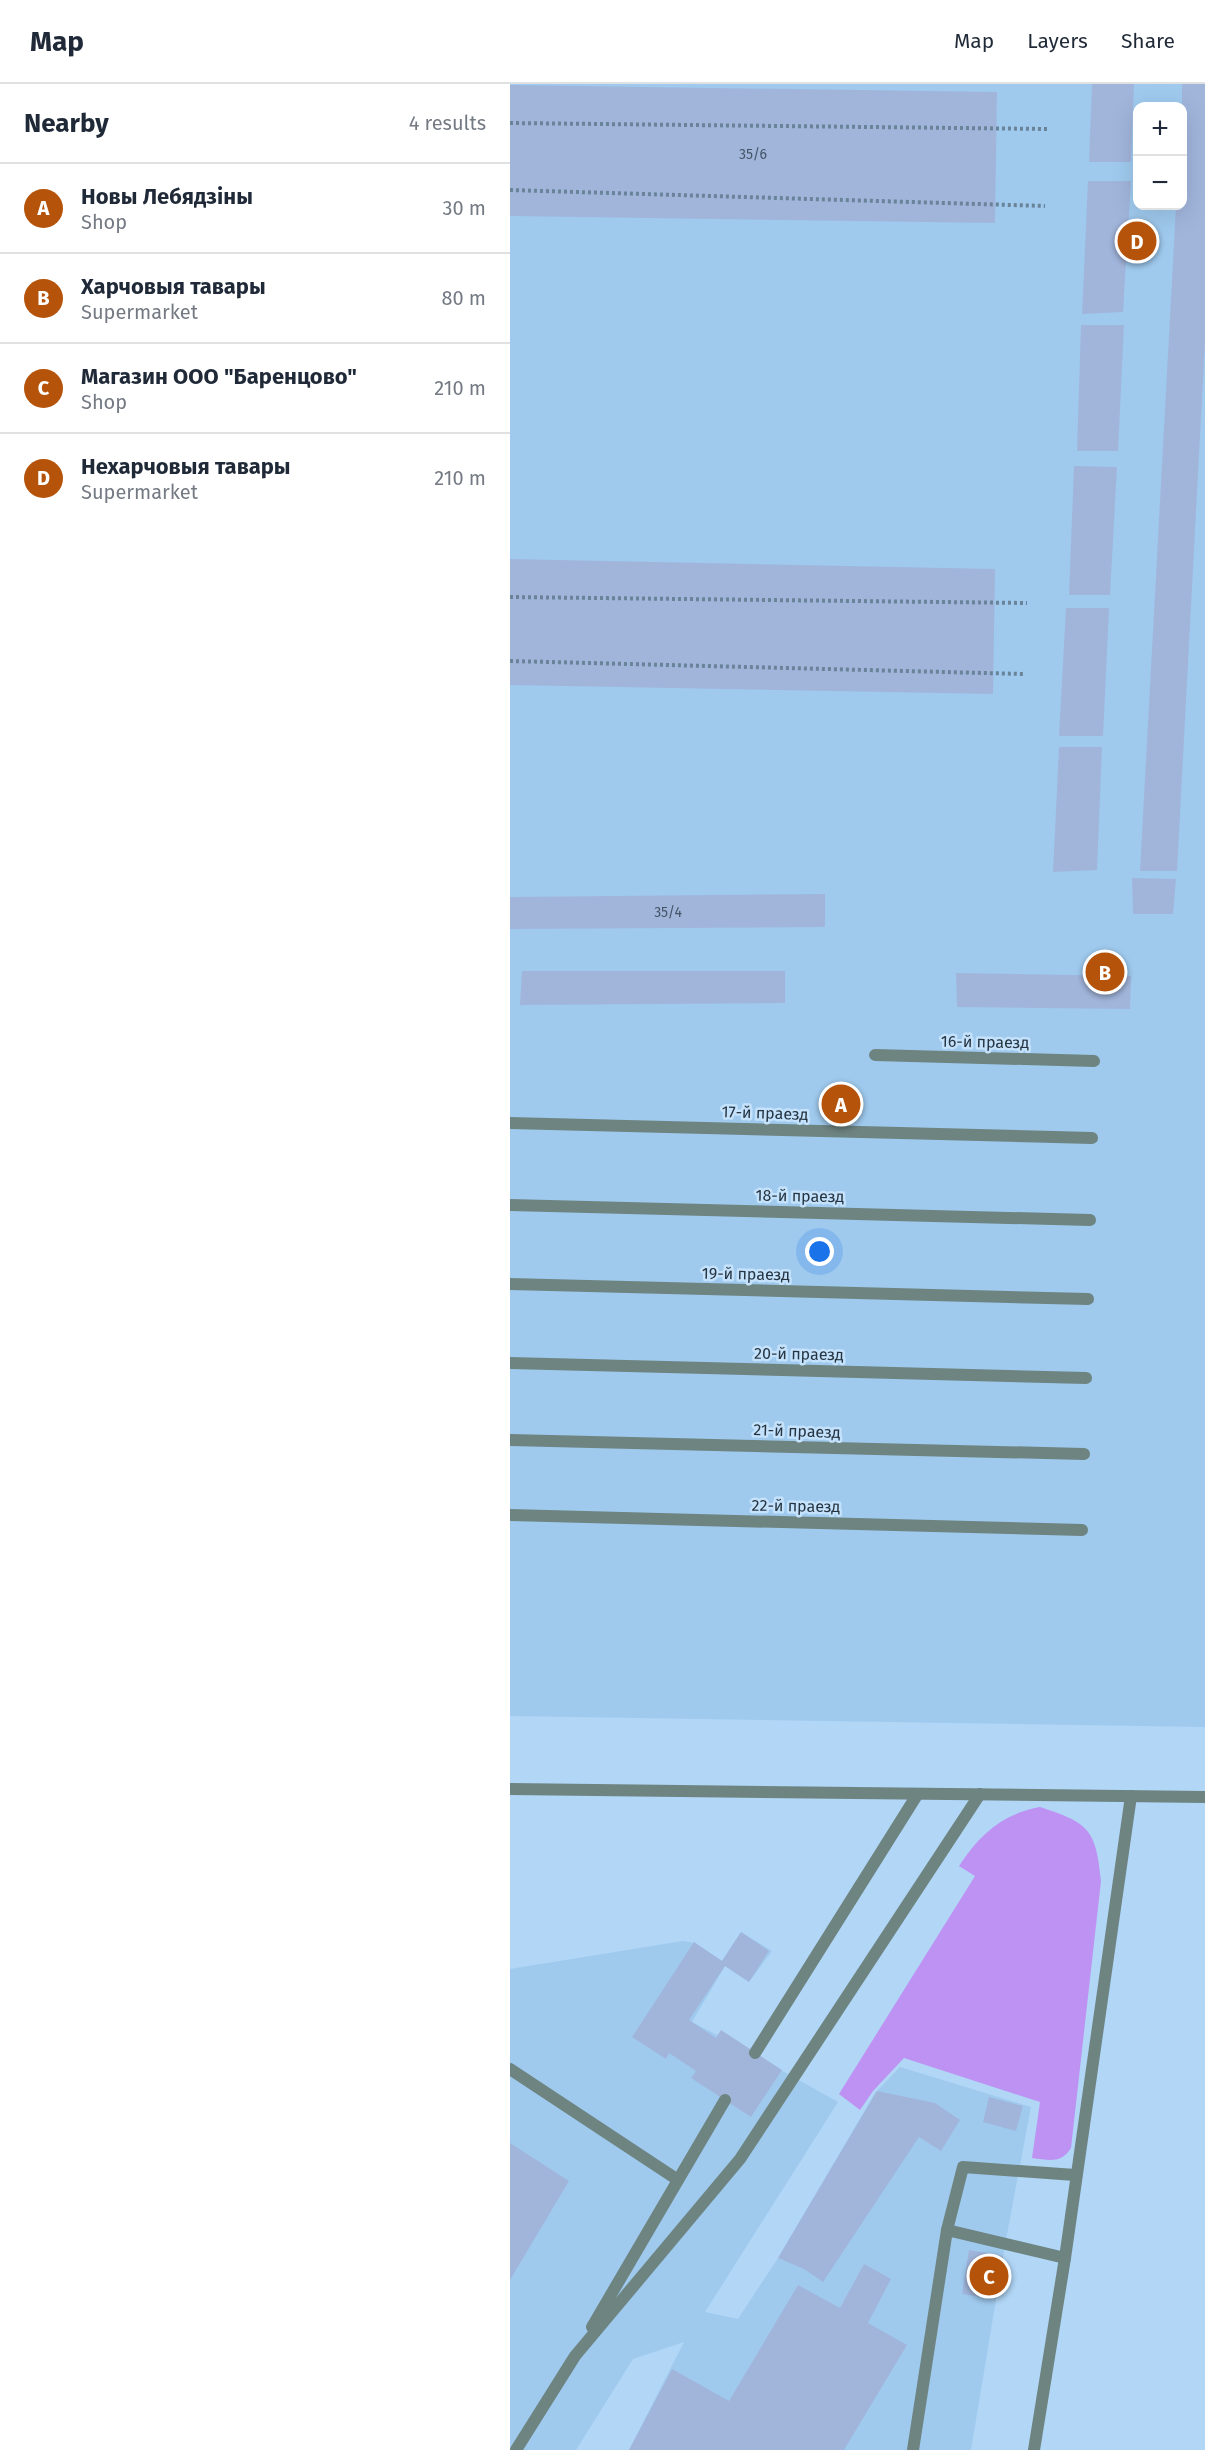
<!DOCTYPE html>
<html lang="en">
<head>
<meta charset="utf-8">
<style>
	:root { --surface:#fff; --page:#f2f2f3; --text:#1f2937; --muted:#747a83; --line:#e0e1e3; --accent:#b45309 }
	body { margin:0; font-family:"Fira Sans",sans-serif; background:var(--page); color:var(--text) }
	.controls { position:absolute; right:18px; top:18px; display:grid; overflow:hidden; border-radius:12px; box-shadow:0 6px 24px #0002 }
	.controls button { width:54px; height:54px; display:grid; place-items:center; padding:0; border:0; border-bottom:2px solid var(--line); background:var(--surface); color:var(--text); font:30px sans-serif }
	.you { position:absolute; left:310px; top:1168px; width:21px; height:21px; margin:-15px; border:4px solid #fff; border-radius:50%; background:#1a73e8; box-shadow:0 0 0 9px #1a73e833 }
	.badge { display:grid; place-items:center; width:39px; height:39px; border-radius:50%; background:var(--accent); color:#fff; font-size:20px; font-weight:700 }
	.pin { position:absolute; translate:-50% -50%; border:3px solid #fff; box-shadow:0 2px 6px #0006 }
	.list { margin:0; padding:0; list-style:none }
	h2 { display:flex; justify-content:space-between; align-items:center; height:78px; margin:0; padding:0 24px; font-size:26px }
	h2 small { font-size:20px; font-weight:400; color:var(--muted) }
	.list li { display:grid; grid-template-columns:39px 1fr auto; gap:18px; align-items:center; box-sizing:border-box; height:90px; padding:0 24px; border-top:2px solid var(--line) }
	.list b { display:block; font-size:22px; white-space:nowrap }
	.list p { margin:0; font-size:20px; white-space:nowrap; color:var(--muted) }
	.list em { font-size:20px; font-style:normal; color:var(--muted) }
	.map { position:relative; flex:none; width:695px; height:2366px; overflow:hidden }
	header { display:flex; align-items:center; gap:36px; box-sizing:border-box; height:84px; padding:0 30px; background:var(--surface); border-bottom:2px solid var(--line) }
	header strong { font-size:28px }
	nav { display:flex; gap:33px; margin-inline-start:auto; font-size:21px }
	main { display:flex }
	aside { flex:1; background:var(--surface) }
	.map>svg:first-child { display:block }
</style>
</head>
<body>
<header>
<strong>Map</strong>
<nav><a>Map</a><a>Layers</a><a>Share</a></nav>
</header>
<main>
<aside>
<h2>Nearby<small>4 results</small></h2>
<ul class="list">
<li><span class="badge">A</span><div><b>Новы Лебядзіны</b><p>Shop</p></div><em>30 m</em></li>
<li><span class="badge">B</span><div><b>Харчовыя тавары</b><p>Supermarket</p></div><em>80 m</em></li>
<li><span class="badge">C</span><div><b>Магазин ООО &quot;Баренцово&quot;</b><p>Shop</p></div><em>210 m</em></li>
<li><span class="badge">D</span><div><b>Нехарчовыя тавары</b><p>Supermarket</p></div><em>210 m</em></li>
</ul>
</aside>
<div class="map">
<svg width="695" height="2366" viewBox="0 0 695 2366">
	<rect width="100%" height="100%" fill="#b1d6f6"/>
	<!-- built -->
	<g fill="#9fcaee" fill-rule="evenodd">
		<path d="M 0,0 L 695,0 L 695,1643 L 0,1632 ZM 628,22 L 672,22 L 672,122 L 628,122 Z"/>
		<polygon points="231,1848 262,1867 239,1898 215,1882 182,1938 207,1951 213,1948 269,1985 328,2018 195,2228 228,2235 268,2174 365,2009 390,1983 521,2023 495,2161 461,2366 119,2366 174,2258 123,2275 66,2366 0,2366 0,1885 173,1857 185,1859 212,1877"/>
	</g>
	<!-- green -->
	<path fill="#be92f2" d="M 530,1723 C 579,1739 586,1745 591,1797 L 561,2064 C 551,2080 539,2076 522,2074 L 530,2018 L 394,1974 L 363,2007 L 350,2026 L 329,2010 L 465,1792 L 449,1782 C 470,1750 492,1730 530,1723 Z"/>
	<!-- building -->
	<g fill="#a1b5db">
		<polygon points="582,0 624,0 621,78 579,78"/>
		<polygon points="672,0 695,0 695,258 667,787 630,787 666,122 672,122"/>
		<polygon points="0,1 487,8 485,139 0,132"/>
		<polygon points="578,97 621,97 613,228 572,230"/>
		<polygon points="571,241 614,241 608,367 567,367"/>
		<polygon points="564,382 607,383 600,511 559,511"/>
		<polygon points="0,475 485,485 483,610 0,601"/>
		<polygon points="556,524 599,524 593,652 549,652"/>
		<polygon points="549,663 592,663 587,786 543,788"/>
		<polygon points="622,794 666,795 663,830 623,830"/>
		<polygon points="315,810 315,843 0,845 0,813"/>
		<polygon points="12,887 275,887 275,919 10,921"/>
		<polygon points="446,889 621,892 620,925 447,923"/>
		<polygon points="231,1848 259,1867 239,1898 215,1882 179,1936 206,1954 211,1946 272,1986 241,2033 181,1994 186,1987 159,1969 156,1975 122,1953 184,1858 212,1877"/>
		<polygon points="367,2007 425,2019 450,2036 431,2067 409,2053 313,2198 294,2185 268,2174"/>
		<polygon points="479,2013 513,2022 506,2047 473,2038"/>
		<polygon points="0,2059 59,2097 0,2196"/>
		<polygon points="459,2166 493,2172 486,2215 452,2210"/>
		<polygon points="354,2180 381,2195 358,2239 397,2261 334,2366 119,2366 162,2285 219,2317 288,2201 330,2224"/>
	</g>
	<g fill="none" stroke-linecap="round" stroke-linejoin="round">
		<!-- path -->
		<g stroke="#698399" stroke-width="4" stroke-dasharray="3 3" stroke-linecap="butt">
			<polyline points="0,39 538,45"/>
			<polyline points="0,106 535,122"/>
			<polyline points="0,513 517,519"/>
			<polyline points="0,577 514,590"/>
		</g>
		<!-- service -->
		<g stroke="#6e8481" stroke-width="12">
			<polyline points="365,971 584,977"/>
			<polyline points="0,1039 582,1054"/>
			<polyline points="0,1121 580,1136"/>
			<polyline points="0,1200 578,1215"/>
			<polyline points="0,1279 576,1294"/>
			<polyline points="0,1356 574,1370"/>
			<polyline points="0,1431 572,1446"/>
			<polyline points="245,1969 407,1711"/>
			<polyline points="0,1985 168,2096"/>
			<polyline points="437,2146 453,2083 565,2091"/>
			<polyline points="82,2243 215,2016"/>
			<polyline points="6,2366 65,2272 230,2075 470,1710"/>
			<polyline points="403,2366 437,2146 555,2174"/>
			<polyline points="524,2366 555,2174 621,1712"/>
		</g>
		<!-- tertiary -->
		<polyline stroke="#6e8481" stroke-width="12" points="0,1705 695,1713"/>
	</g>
	<g text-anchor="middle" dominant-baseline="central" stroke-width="5" stroke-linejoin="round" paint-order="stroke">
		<!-- number labels -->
		<g font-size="14" fill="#455568">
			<text x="243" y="70">35/6</text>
			<text x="158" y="828">35/4</text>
		</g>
		<!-- street labels -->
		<g font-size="16" fill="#263541" stroke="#c4e2fc">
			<text transform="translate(475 958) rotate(1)">16-й праезд</text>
			<text transform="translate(255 1029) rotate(2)">17-й праезд</text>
			<text transform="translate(290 1112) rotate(1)">18-й праезд</text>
			<text transform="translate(236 1190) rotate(1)">19-й праезд</text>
			<text transform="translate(289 1270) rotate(1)">20-й праезд</text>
			<text transform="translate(287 1347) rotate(2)">21-й праезд</text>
			<text transform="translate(286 1422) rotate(1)">22-й праезд</text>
		</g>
	</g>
</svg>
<div class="controls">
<button>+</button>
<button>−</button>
</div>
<div class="you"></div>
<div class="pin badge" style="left:331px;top:1020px">A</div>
<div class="pin badge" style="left:595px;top:888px">B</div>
<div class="pin badge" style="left:479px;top:2192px">C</div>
<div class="pin badge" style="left:627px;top:157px">D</div>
</div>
</main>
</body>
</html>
